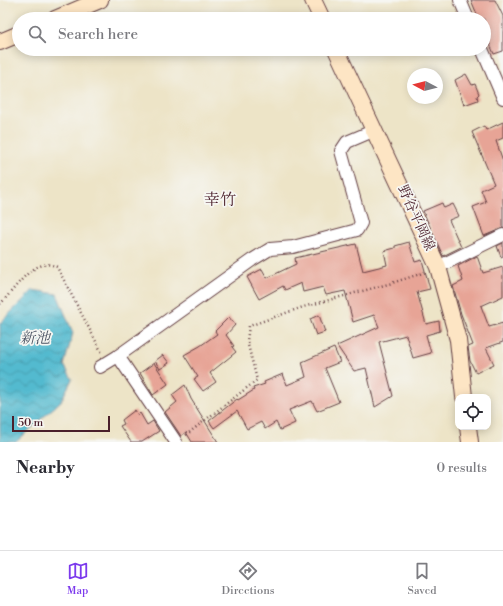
<!DOCTYPE html>
<html lang="en">
<head>
<meta charset="utf-8">
<style>
	:root { --surface:#fff; --page:#f7f7f7; --text:#2b2b33; --muted:#7c7c81; --line:#e1e1e2; --accent:#7c3aed }
	body { margin:0; font-family:"Libre Bodoni","Noto Serif JP",serif; background:var(--page); color:var(--text) }
	.controls { position:absolute; right:12px; bottom:12px; display:grid; overflow:hidden; border-radius:8px; box-shadow:0 2px 10px #0003 }
	.controls button { width:36px; height:36px; display:grid; place-items:center; padding:0; border:0; border-bottom:1px solid var(--line); background:var(--surface); color:var(--text); font:20px sans-serif }
	.compass { position:absolute; left:407px; top:68px; width:36px; height:36px; border-radius:50%; background:var(--surface); box-shadow:0 2px 10px #0003; rotate:277deg }
	.scale { position:absolute; left:12px; bottom:10px; width:98px; box-sizing:border-box; padding-left:4px; border:2px solid #4a1f2b; border-top:0; font-size:11px; line-height:14px; white-space:nowrap; color:#4a1f2b; -webkit-text-stroke:3px #f6f6f2; paint-order:stroke }
	.list { margin:0; padding:0; list-style:none }
	h2 { display:flex; justify-content:space-between; align-items:center; height:52px; margin:0; padding:0 16px; font-size:17px }
	h2 small { font-size:13px; font-weight:400; color:var(--muted) }
	.icon { flex:none; width:22px; height:22px; fill:none; stroke:currentColor; stroke-width:2; stroke-linecap:round; stroke-linejoin:round }
	.map { position:relative; flex:none; width:503px; height:442px; overflow:hidden }
	.search { position:absolute; background:var(--surface); box-shadow:0 2px 10px #0003; left:12px; right:12px; top:12px; height:44px; display:flex; align-items:center; gap:10px; box-sizing:border-box; padding:0 14px; border-radius:22px; color:var(--muted); font-size:15px }
	.sheet { height:108px; background:var(--surface) }
	nav { display:flex; justify-content:space-around; align-items:center; box-sizing:border-box; height:56px; border-top:1px solid var(--line); background:var(--surface); font-size:11px; color:var(--muted) }
	nav a { display:grid; justify-items:center; gap:2px }
	nav .on { color:var(--accent) }
	.map>svg:first-child { display:block }
</style>
</head>
<body>
<div class="map">
<svg width="503" height="442" viewBox="0 0 503 442">
	<defs>
		<pattern id="water-waves" width="16" height="10" patternUnits="userSpaceOnUse"><rect width="16" height="10" fill="#52bacf"/><path d="M0 5q4-4 8 0t8 0" fill="none" stroke="#4697a8"/></pattern>
	</defs>
	<rect width="100%" height="100%" fill="#f6f6f2"/>
	<filter id="ink" filterUnits="userSpaceOnUse"><feTurbulence type="fractalNoise" baseFrequency=".025" numOctaves="2"/><feDisplacementMap in="SourceGraphic" scale="8" xChannelSelector="R" yChannelSelector="G"/><feConvolveMatrix kernelMatrix="1 2 1 2 8 2 1 2 1" color-interpolation-filters="sRGB"/></filter>
	<filter id="wash" filterUnits="userSpaceOnUse"><feTurbulence type="fractalNoise" baseFrequency=".012" numOctaves="4" result="noise"/><feDisplacementMap in="SourceGraphic" scale="16" xChannelSelector="R" yChannelSelector="G"/><feGaussianBlur stdDeviation="0.9" result="paint"/><feColorMatrix in="noise" values="0 0 0 0 0 0 0 0 0 0 0 0 0 0 0 0 0 1.4 0 .05"/><feComposite in="paint" operator="in"/></filter>
	<g filter="url(#wash)">
		<rect width="100%" height="100%" fill="#ede4c7"/>
		<!-- water -->
		<polygon fill="url(#water-waves)" stroke="#4e6c7d" points="33,290 57,294 73,333 64,365 72,379 61,401 16,442 0,442 0,323"/>
		<g id="blocks">
			<!-- building -->
			<g fill="#e7a496">
				<polygon points="471,0 495,0 503,16 503,51 494,54 484,30 484,19 479,19"/>
				<polygon points="466,74 472,85 475,84 479,94 477,96 478,100 464,105 455,80"/>
				<polygon points="503,122 503,138 496,141 503,161 503,228 484,236 473,207 486,202 481,190 494,184 472,132 484,126 486,130"/>
				<polygon points="442,203 444,208 453,204 459,216 449,220 461,247 443,256 423,211"/>
				<polygon points="409,242 415,262 422,260 430,289 417,292 426,324 439,321 440,331 426,335 431,353 413,358 406,335 379,342 393,396 375,407 366,368 354,371 337,346 379,327 374,315 353,322 345,291 326,295 323,287 303,292 301,283 285,290 283,286 259,299 247,277 262,269 267,278 296,264 295,258 356,244 363,271 387,265 384,251 395,248 395,246"/>
				<polygon points="503,243 503,256 501,257 497,246"/>
				<polygon points="477,256 483,273 503,267 503,296 481,306 489,327 503,323 503,342 486,348 494,364 476,373 470,361 468,347 473,345 461,314 453,286 463,281 458,266"/>
				<polygon points="319,315 325,332 316,335 310,319"/>
				<polygon points="229,317 235,325 226,335 234,346 232,347 236,352 210,373 216,382 203,391 194,379 198,377 184,355 200,346 217,334 215,331"/>
				<polygon points="334,348 340,362 325,368 339,402 317,411 312,401 289,410 295,423 280,430 276,422 265,429 261,422 247,429 237,411 214,428 209,421 237,399 238,400 254,390 253,388 265,384 264,382 283,374 287,385 306,377 302,362"/>
				<polygon points="163,355 169,363 160,369 155,361"/>
				<polygon points="154,363 168,384 153,395 140,373"/>
				<polygon points="185,385 191,399 218,442 192,442 186,432 181,436 165,412 177,402 172,395"/>
				<polygon points="135,410 138,415 140,413 147,425 153,421 159,431 142,442 131,442 120,426 124,424 122,420"/>
			</g>
		</g>
	</g>
	<g filter="url(#ink)">
		<use href="#blocks" fill-opacity="0" stroke="#623d42" stroke-width="1"/>
		<g fill="none" stroke-linecap="round" stroke-linejoin="round">
			<!-- street casing -->
			<g stroke="#623d42" stroke-width="14">
				<g id="street">
					<polyline points="460,0 468,19"/>
					<polyline points="482,49 503,98"/>
					<polyline points="438,267 503,235"/>
					<polyline points="118,356 176,442"/>
					<polyline points="100,367 118,356 252,260 270,249 293,247 357,230 361,223 341,151 347,142 375,130"/>
				</g>
			</g>
			<!-- secondary casing -->
			<g stroke="#623d42" stroke-width="18">
				<g id="secondary">
					<polyline points="313,0 322,19"/>
					<polyline points="55,19 100,0"/>
					<polyline points="0,42 19,34"/>
					<polyline points="336,49 438,267 458,340 464,397"/>
					<polyline points="468,427 470,442"/>
				</g>
			</g>
			<!-- path -->
			<g stroke="#623d42" stroke-width="2.5" stroke-dasharray="1 3" stroke-linecap="butt">
				<path d="M 0,304 C 15,290 34,255 57,267 L 102,353"/>
				<polyline points="186,435 257,380 247,341 249,326 303,307 392,283 426,272"/>
			</g>
			<!-- street -->
			<use href="#street" stroke="#fff" stroke-width="12"/>
			<!-- secondary -->
			<use href="#secondary" stroke="#fde5c4" stroke-width="16"/>
		</g>
	</g>
	<g text-anchor="middle" dominant-baseline="central" stroke-width="3.5" stroke-linejoin="round" paint-order="stroke">
		<!-- street labels -->
		<g font-size="14" fill="#4a1f2b" stroke="#f6f6f2">
			<text transform="translate(416 218) rotate(66)">野谷平岡線</text>
		</g>
		<!-- water labels -->
		<g font-size="15" font-style="italic" fill="#4d5564" stroke="#f6f6f2">
			<text x="35" y="338">新池</text>
		</g>
		<!-- quarter labels -->
		<g font-size="16" fill="#4a1f2b" stroke="#f6f6f2">
			<text x="220" y="200">幸竹</text>
		</g>
	</g>
</svg>
<div class="controls">
<button><svg class="icon" aria-label="locate" viewBox="0 0 24 24"><circle cx="12" cy="12" r="6"/><path d="M12 2v4M12 18v4M2 12h4M18 12h4"/></svg></button>
</div>
<svg class="compass" viewBox="-18 -18 36 36"><path d="M0-13l5 13h-10z" fill="#e53935"/><path d="M0 13l5-13h-10z" fill="#7c7c81"/></svg>
<div class="scale">50 m</div>
<div class="search"><svg class="icon" aria-label="search" viewBox="0 0 24 24"><circle cx="10" cy="10" r="6"/><path d="M15 15l6 6"/></svg>Search here</div>
</div>
<section class="sheet">
<h2>Nearby<small>0 results</small></h2>
<ul class="list">
</ul>
</section>
<nav>
<a class="on"><svg class="icon" aria-label="map" viewBox="0 0 24 24"><path d="M3 6l6-2 6 2 6-2v14l-6 2-6-2-6 2zM9 4v14M15 6v14"/></svg>Map</a>
<a><svg class="icon" aria-label="directions" viewBox="0 0 24 24"><path d="M12 3l9 9-9 9-9-9zM9 14v-3h6M13 9l2 2-2 2"/></svg>Directions</a>
<a><svg class="icon" aria-label="saved" viewBox="0 0 24 24"><path d="M7 4h10v16l-5-4-5 4z"/></svg>Saved</a>
</nav>
</body>
</html>
